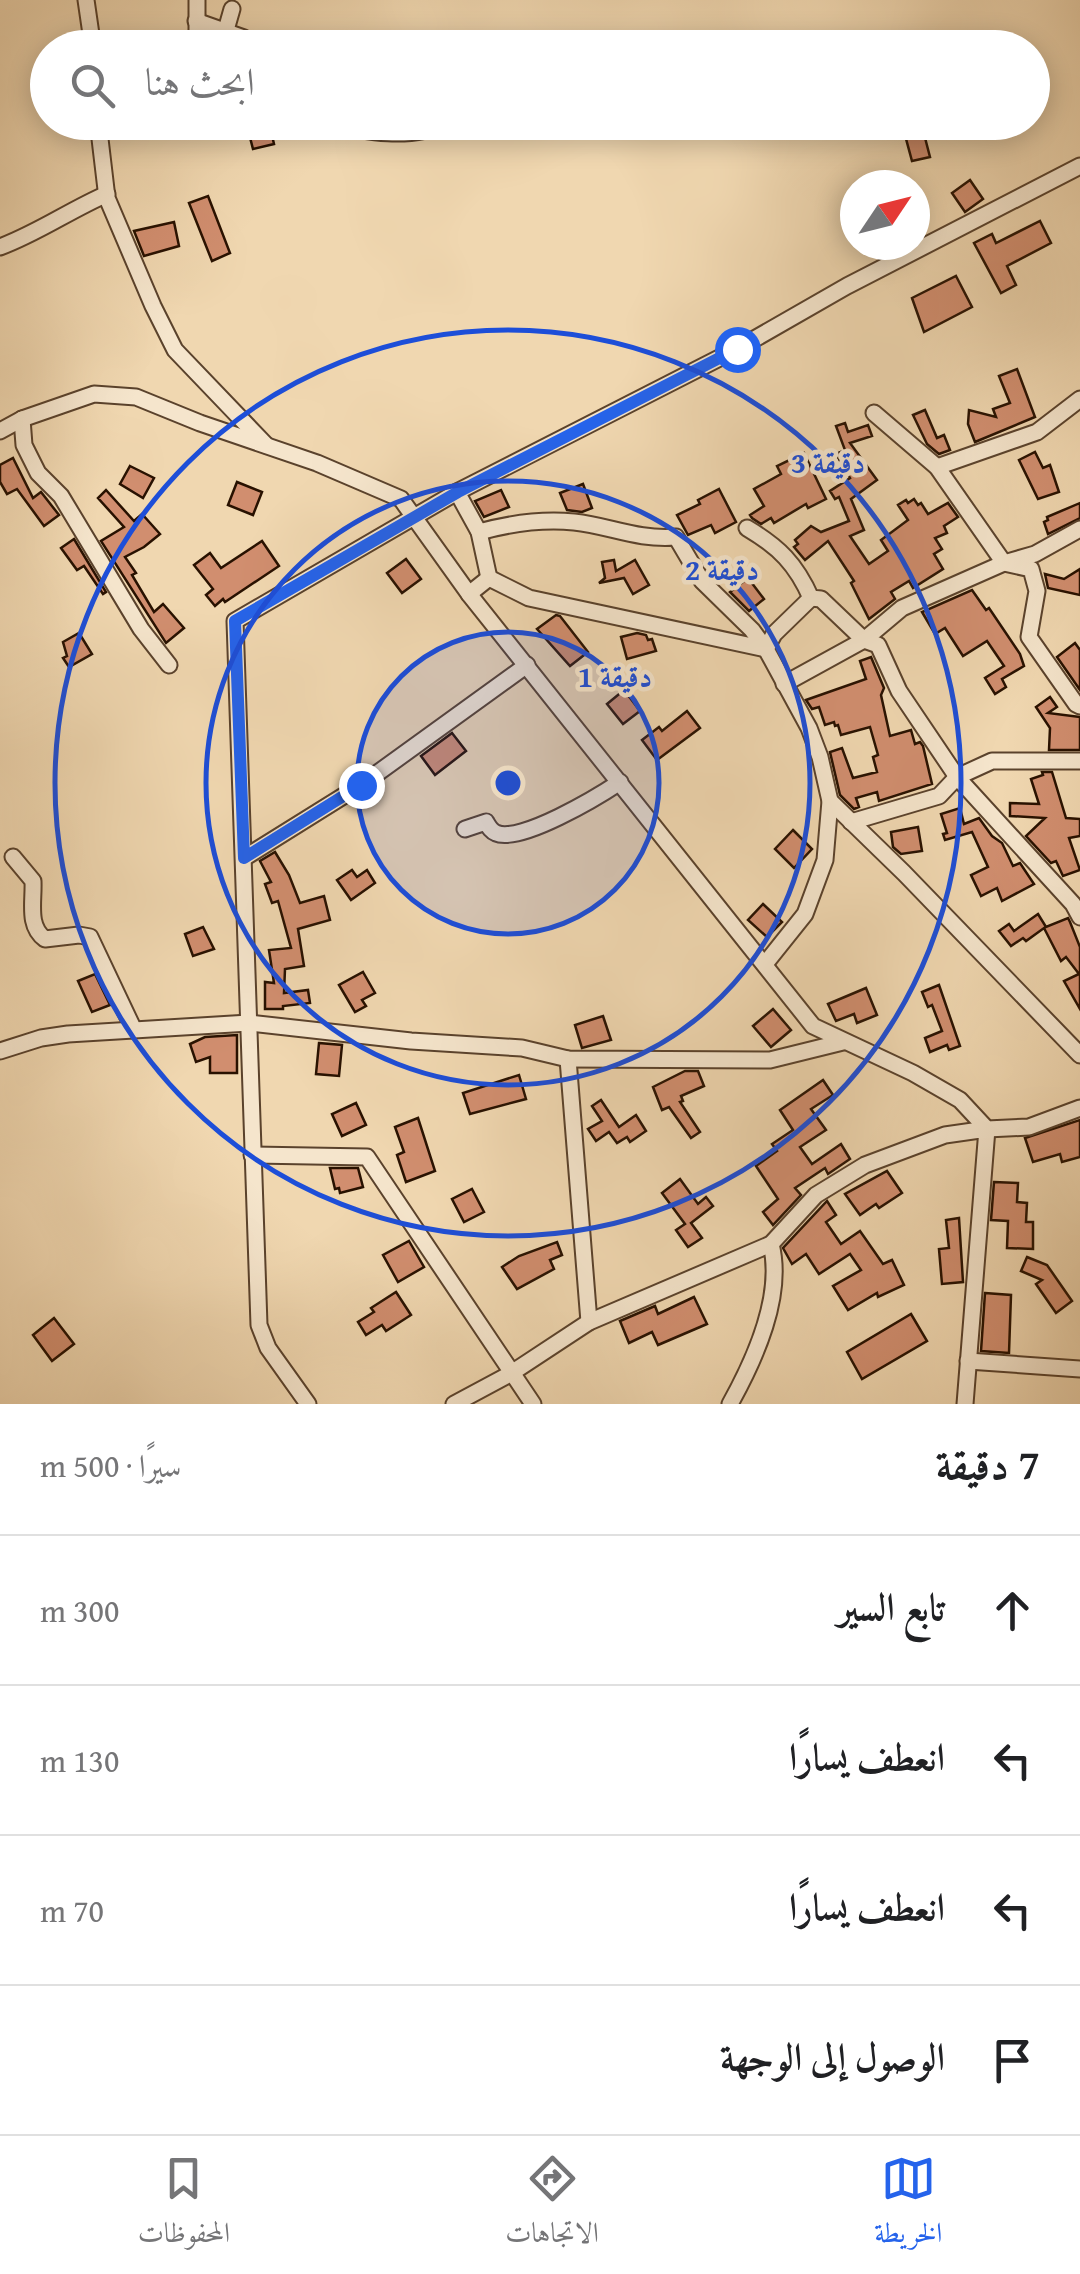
<!DOCTYPE html>
<html lang="ar">
<head>
<meta charset="utf-8">
<style>
	:root { --surface:#fff; --page:#f2f2f2; --text:#202124; --muted:#757577; --line:#e0e0e0; --accent:#2563eb }
	body { margin:0; font-family:"Gentium Book Plus",Amiri,serif; background:var(--page); color:var(--text); direction:rtl }
	.compass { position:absolute; left:840px; top:170px; width:90px; height:90px; border-radius:50%; background:var(--surface); box-shadow:0 5px 25px #0003; rotate:55deg }
	.stop { position:absolute; width:30px; height:30px; margin:-22px; border:8px solid #2563eb; border-radius:50%; background:#fff }
	.stop.end { background:#2563eb; border-color:#fff; box-shadow:0 2px 10px #0008 }
	.list { margin:0; padding:0; list-style:none }
	h2 { display:flex; justify-content:space-between; align-items:center; height:130px; margin:0; padding:0 40px; font-size:42px }
	h2 small { font-size:32px; font-weight:400; color:var(--muted) }
	.list li { display:grid; grid-template-columns:65px 1fr auto; gap:30px; align-items:center; box-sizing:border-box; height:150px; padding:0 40px; border-top:2px solid var(--line) }
	.list b { display:block; font-size:38px; white-space:nowrap }
	.list em { font-size:32px; font-style:normal; color:var(--muted) }
	.icon { flex:none; width:55px; height:55px; fill:none; stroke:currentColor; stroke-width:2; stroke-linecap:round; stroke-linejoin:round }
	.map { position:relative; flex:none; width:1080px; height:1404px; overflow:hidden; direction:ltr }
	.search { position:absolute; background:var(--surface); box-shadow:0 5px 25px #0003; left:30px; right:30px; top:30px; height:110px; display:flex; align-items:center; gap:25px; box-sizing:border-box; padding:0 35px; border-radius:55px; color:var(--muted); font-size:38px }
	.sheet { height:730px; background:var(--surface) }
	nav { display:flex; justify-content:space-around; align-items:center; box-sizing:border-box; height:140px; border-top:2px solid var(--line); background:var(--surface); font-size:28px; color:var(--muted) }
	nav a { display:grid; justify-items:center; gap:5px }
	nav .on { color:var(--accent) }
	.map>svg:first-child { display:block }
</style>
</head>
<body>
<div class="map">
<svg width="1080" height="1404" viewBox="0 0 1080 1404">
	<rect width="100%" height="100%" fill="#f0d7b0"/>
	<filter id="stains"><feTurbulence type="fractalNoise" baseFrequency=".002" numOctaves="4"/><feColorMatrix values="0 0 0 0 .2 0 0 0 0 .09 0 0 0 0 .02 0 0 0 .5 -.17"/></filter>
	<radialGradient id="worn" r=".72"><stop offset=".6" stop-color="#630" stop-opacity="0"/><stop offset="1" stop-color="#630" stop-opacity=".3"/></radialGradient>
	<!-- building -->
	<g fill="#d18e6f" stroke="#281100" stroke-width="2.5">
		<polygon points="246,122 269,122 274,144 253,149"/>
		<polygon points="923,130 930,157 912,161 905,135"/>
		<polygon points="970,180 983,199 965,212 952,193"/>
		<polygon points="208,196 230,253 212,261 189,203"/>
		<polygon points="1040,221 1051,243 1007,266 1016,285 1001,293 974,243 992,234 996,243"/>
		<polygon points="174,222 179,246 144,256 134,231"/>
		<polygon points="956,276 972,307 924,332 912,298"/>
		<polygon points="1017,369 1035,417 975,442 968,424 969,410 996,417 993,409 1010,403 999,376"/>
		<polygon points="925,410 937,438 944,435 950,450 939,454 927,444 913,415"/>
		<polygon points="845,423 848,432 868,425 872,436 850,443 877,480 851,499 864,530 850,536 869,564 888,551 881,540 908,520 898,505 906,500 908,503 914,499 918,505 921,503 928,514 948,503 958,517 944,526 947,533 935,538 942,549 934,554 943,569 913,588 909,581 891,592 895,599 869,619 851,583 854,581 828,541 805,560 794,547 798,544 795,540 811,526 821,532 849,521 839,497 835,499 830,491 850,478 836,454 845,450 836,426"/>
		<polygon points="1035,452 1043,468 1050,465 1059,492 1038,499 1019,460"/>
		<polygon points="804,453 826,499 808,508 806,504 774,523 771,518 761,524 752,518 750,515 764,506 754,489 781,474 777,466"/>
		<polygon points="13,458 33,498 41,492 59,515 44,526 17,489 7,494 0,482 0,465"/>
		<polygon points="130,466 154,478 143,498 120,484"/>
		<polygon points="237,482 262,492 253,515 228,505"/>
		<polygon points="583,484 592,508 582,512 567,510 560,493"/>
		<polygon points="719,489 736,522 715,533 711,525 688,535 677,515 700,504 698,500"/>
		<polygon points="106,490 134,521 142,514 160,534 144,547 125,557 136,573 132,575 154,612 163,604 184,628 166,643 101,541 124,527 98,498"/>
		<polygon points="501,490 509,507 484,517 475,501"/>
		<polygon points="1080,503 1080,518 1048,534 1044,522 1048,520 1047,517"/>
		<polygon points="74,539 106,592 103,594 84,566 77,570 61,548"/>
		<polygon points="262,541 279,566 225,602 223,599 215,606 206,595 213,589 194,565 210,553 221,568"/>
		<polygon points="406,559 421,579 402,593 387,573"/>
		<polygon points="614,560 616,571 635,560 649,585 633,594 624,578 599,583 605,578 602,562"/>
		<polygon points="1080,569 1080,595 1048,588 1045,574 1064,579"/>
		<polygon points="748,578 764,599 749,611 730,592"/>
		<polygon points="972,590 986,610 989,608 1020,654 1024,666 1002,679 1006,687 995,694 985,678 1004,666 987,641 963,656 945,628 935,634 922,612"/>
		<polygon points="556,615 560,616 588,652 570,666 537,629"/>
		<polygon points="79,633 92,654 69,667 63,658 67,656 63,642"/>
		<polygon points="637,633 646,635 648,640 652,639 656,651 627,659 621,637"/>
		<polygon points="1075,643 1080,650 1080,690 1057,657"/>
		<polygon points="871,657 884,688 881,695 890,736 911,730 915,744 920,742 923,746 932,784 879,801 877,792 856,798 859,807 854,809 840,795 830,752 842,748 853,778 877,772 873,757 878,755 870,727 841,735 838,725 835,726 834,722 825,725 819,707 812,709 806,700 866,679 860,661"/>
		<polygon points="624,690 640,711 623,724 607,704"/>
		<polygon points="1050,697 1057,707 1048,713 1080,717 1080,750 1049,750 1050,728 1036,707"/>
		<polygon points="687,711 700,728 657,760 642,740 659,727 662,731"/>
		<polygon points="452,733 466,751 435,775 421,756"/>
		<polygon points="1042,772 1052,772 1066,818 1080,819 1080,836 1069,838 1080,870 1063,876 1056,861 1051,863 1026,836 1045,818 1010,816 1010,803 1039,804 1031,779 1043,775"/>
		<polygon points="960,808 964,824 979,818 992,836 1002,843 1013,866 1020,863 1034,884 1002,901 997,888 981,896 971,875 988,867 972,832 945,840 943,834 947,833 941,814"/>
		<polygon points="918,827 922,851 901,854 893,847 891,832"/>
		<polygon points="793,830 812,849 794,868 775,849"/>
		<polygon points="275,852 289,875 300,903 324,896 330,920 298,929 304,966 285,969 284,993 308,990 310,1003 283,1006 283,1009 265,1009 265,982 274,983 269,950 291,948 278,901 272,903 265,884 271,882 260,861"/>
		<polygon points="352,870 357,877 367,870 375,883 351,900 337,880"/>
		<polygon points="763,904 782,922 767,937 748,920"/>
		<polygon points="1038,914 1046,927 1068,918 1070,922 1080,947 1080,1009 1064,981 1079,974 1066,957 1061,961 1044,928 1026,941 1023,938 1011,946 999,931 1009,924 1014,931"/>
		<polygon points="203,927 214,949 193,956 185,934"/>
		<polygon points="363,972 375,993 362,1000 366,1006 355,1012 339,985"/>
		<polygon points="95,974 110,1005 92,1012 78,981"/>
		<polygon points="939,985 960,1046 949,1050 947,1045 930,1052 925,1038 942,1031 932,1005 928,1007 922,992"/>
		<polygon points="866,988 877,1015 857,1023 854,1014 836,1021 828,1004"/>
		<polygon points="773,1009 791,1030 771,1047 753,1026"/>
		<polygon points="603,1016 611,1040 582,1048 575,1025"/>
		<polygon points="237,1035 237,1073 210,1073 210,1057 196,1062 190,1044 205,1037"/>
		<polygon points="319,1043 342,1045 339,1076 316,1074"/>
		<polygon points="685,1071 698,1071 704,1086 681,1096 683,1101 680,1102 700,1132 691,1138 669,1107 662,1110 653,1087"/>
		<polygon points="519,1075 526,1099 470,1114 463,1093"/>
		<polygon points="823,1080 833,1095 811,1109 826,1130 800,1147 812,1164 841,1144 850,1159 828,1174 825,1168 795,1188 801,1195 773,1225 763,1212 778,1199 756,1166 777,1151 772,1144 793,1130 780,1110"/>
		<polygon points="601,1100 619,1127 636,1115 646,1131 630,1142 627,1137 617,1143 609,1132 596,1141 588,1129 602,1121 592,1106"/>
		<polygon points="356,1103 366,1125 342,1136 332,1114"/>
		<polygon points="418,1118 435,1171 406,1182 397,1155 404,1152 395,1127"/>
		<polygon points="1080,1120 1080,1157 1062,1162 1060,1154 1033,1162 1025,1138"/>
		<polygon points="330,1168 358,1168 363,1187 340,1193 339,1188 335,1189"/>
		<polygon points="887,1171 902,1193 879,1208 876,1204 860,1215 845,1194"/>
		<polygon points="680,1179 698,1204 706,1197 713,1206 691,1223 702,1238 688,1247 676,1230 685,1224 662,1193"/>
		<polygon points="994,1182 1018,1183 1017,1202 1027,1203 1026,1222 1033,1222 1033,1249 1007,1248 1008,1221 991,1220"/>
		<polygon points="472,1189 484,1212 464,1222 452,1199"/>
		<polygon points="827,1201 836,1215 826,1222 841,1244 860,1231 883,1264 892,1260 904,1285 878,1297 877,1293 848,1310 833,1286 861,1270 850,1254 819,1274 806,1254 792,1264 783,1248"/>
		<polygon points="959,1218 963,1282 942,1284 939,1249 949,1248 946,1220"/>
		<polygon points="409,1241 424,1267 398,1282 383,1255"/>
		<polygon points="557,1242 562,1255 550,1260 554,1269 517,1289 502,1267 519,1256"/>
		<polygon points="1027,1257 1047,1265 1072,1301 1056,1313 1036,1284 1042,1280 1021,1271"/>
		<polygon points="396,1292 411,1315 386,1331 382,1325 366,1335 358,1322 374,1312 371,1308"/>
		<polygon points="985,1293 1011,1295 1009,1353 981,1351"/>
		<polygon points="694,1297 707,1324 658,1345 652,1332 629,1343 620,1321 655,1306 658,1314"/>
		<polygon points="911,1314 927,1341 862,1379 847,1352"/>
		<polygon points="54,1318 74,1344 52,1361 33,1335"/>
	</g>
	<g fill="none" stroke-linecap="round" stroke-linejoin="round">
		<!-- minor casing -->
		<g stroke="#5a422c" stroke-width="19">
			<g id="minor">
				<polyline points="86,0 93,48"/>
				<polyline points="197,0 197,48"/>
				<polyline points="196,21 244,38"/>
				<polyline points="226,30 232,9"/>
				<polyline points="98,122 107,198 153,306 175,350 266,445"/>
				<path d="M 327,122 C 365,132 411,141 447,122"/>
				<path d="M 0,247 C 38,233 70,210 107,194"/>
				<polyline points="874,413 937,467 1004,563 1031,569 1037,591 1029,637 1076,704 1080,706"/>
				<polyline points="22,419 24,445 38,473 61,496 141,629 169,665"/>
				<polyline points="0,431 22,419 94,394 136,397 200,423 317,463 401,499 469,594 813,1026 913,1073 960,1100 987,1129 1029,1127 1080,1108"/>
				<polyline points="937,467 1037,432 1080,399"/>
				<polyline points="457,492 479,532 489,578"/>
				<path d="M 747,528 C 779,547 796,564 811,598 L 821,599 L 864,640 L 878,645 L 899,691 L 957,777 L 1073,904 L 1080,917"/>
				<path d="M 479,532 C 508,524 543,519 574,522 C 611,526 636,540 676,537 L 702,581 L 752,630 L 766,649 L 809,728 L 820,757 L 830,801 L 825,860 L 805,914 L 765,964"/>
				<polyline points="469,594 489,578 529,598 766,649"/>
				<polyline points="766,649 774,634 811,598"/>
				<polyline points="784,684 864,640 902,608 1004,563 1035,554 1080,529"/>
				<polyline points="830,801 904,873 1080,1055"/>
				<polyline points="851,822 939,796 957,777 992,761 1080,761"/>
				<path d="M 465,829 L 486,822 C 489,827 491,831 496,833 C 520,844 599,796 620,782"/>
				<path d="M 13,857 L 33,881 C 34,902 27,926 45,939 L 79,935 L 90,937 L 134,1030"/>
				<polyline points="244,858 361,785 527,665"/>
				<polyline points="0,1051 41,1038 68,1034 249,1023 411,1041 522,1048 568,1059 770,1060 843,1042"/>
				<polyline points="568,1059 589,1322"/>
				<polyline points="252,1155 367,1157 533,1404"/>
				<polyline points="968,1361 1080,1369"/>
				<polyline points="308,1404 268,1348 259,1325 235,621 457,492 737,349 847,286 1080,166"/>
				<polyline points="454,1404 510,1374 589,1322 771,1244 816,1195 865,1165 945,1135 987,1129 965,1404"/>
				<path d="M 730,1404 C 755,1359 784,1296 771,1244"/>
			</g>
		</g>
		<!-- minor -->
		<use href="#minor" stroke="#f5e5cc" stroke-width="15"/>
	</g>
	<g fill="none" stroke-linecap="round" stroke-linejoin="round">
		<!-- route -->
		<polyline stroke="#2563eb" stroke-width="12" points="361,785 244,858 235,621 458,492 737,349"/>
	</g>
	<!-- distance rings -->
	<circle cx="508" cy="783" r="151" fill="#1d4ed8" fill-opacity=".12"/>
	<g fill="none" stroke="#1d4ed8" stroke-width="5">
		<circle cx="508" cy="783" r="151"/>
		<circle cx="508" cy="783" r="302"/>
		<circle cx="508" cy="783" r="453"/>
	</g>
	<circle cx="508" cy="783" r="15" fill="#1d4ed8" stroke="#f5e5cc" stroke-width="5"/>
	<g font-size="30" text-anchor="middle" font-weight="bold" fill="#1d4ed8" stroke="#f5e5cc" stroke-width="9" stroke-linejoin="round" paint-order="stroke">
		<text x="828" y="473">3 دقيقة</text>
		<text x="722" y="580">2 دقيقة</text>
		<text x="615" y="687">1 دقيقة</text>
	</g>
	<rect width="100%" height="100%" filter="url(#stains)"/>
	<rect width="100%" height="100%" fill="url(#worn)"/>
</svg>
<svg class="compass" viewBox="-18 -18 36 36"><path d="M0-13l5 13h-10z" fill="#e53935"/><path d="M0 13l5-13h-10z" fill="#757577"/></svg>
<div class="stop" style="left:737px;top:349px"></div>
<div class="stop end" style="left:361px;top:785px"></div>
<div class="search"><svg class="icon" aria-label="search" viewBox="0 0 24 24"><circle cx="10" cy="10" r="6"/><path d="M15 15l6 6"/></svg>ابحث هنا</div>
</div>
<section class="sheet">
<h2>7 دقيقة<small>سيرًا · 500 m</small></h2>
<ul class="list">
<li><svg class="icon" aria-label="ahead" viewBox="0 0 24 24"><path d="M12 20V5M6 11l6-6 6 6"/></svg><div><b>تابع السير</b></div><em>300 m</em></li>
<li><svg class="icon" aria-label="left" viewBox="0 0 24 24"><path d="M17 20v-9H6M10 6l-5 5 5 5"/></svg><div><b>انعطف يسارًا</b></div><em>130 m</em></li>
<li><svg class="icon" aria-label="left" viewBox="0 0 24 24"><path d="M17 20v-9H6M10 6l-5 5 5 5"/></svg><div><b>انعطف يسارًا</b></div><em>70 m</em></li>
<li><svg class="icon" aria-label="arrive" viewBox="0 0 24 24"><path d="M6 21V4h12l-3 4 3 4H6"/></svg><div><b>الوصول إلى الوجهة</b></div></li>
</ul>
</section>
<nav>
<a class="on"><svg class="icon" aria-label="map" viewBox="0 0 24 24"><path d="M3 6l6-2 6 2 6-2v14l-6 2-6-2-6 2zM9 4v14M15 6v14"/></svg>الخريطة</a>
<a><svg class="icon" aria-label="directions" viewBox="0 0 24 24"><path d="M12 3l9 9-9 9-9-9zM9 14v-3h6M13 9l2 2-2 2"/></svg>الاتجاهات</a>
<a><svg class="icon" aria-label="saved" viewBox="0 0 24 24"><path d="M7 4h10v16l-5-4-5 4z"/></svg>المحفوظات</a>
</nav>
</body>
</html>
